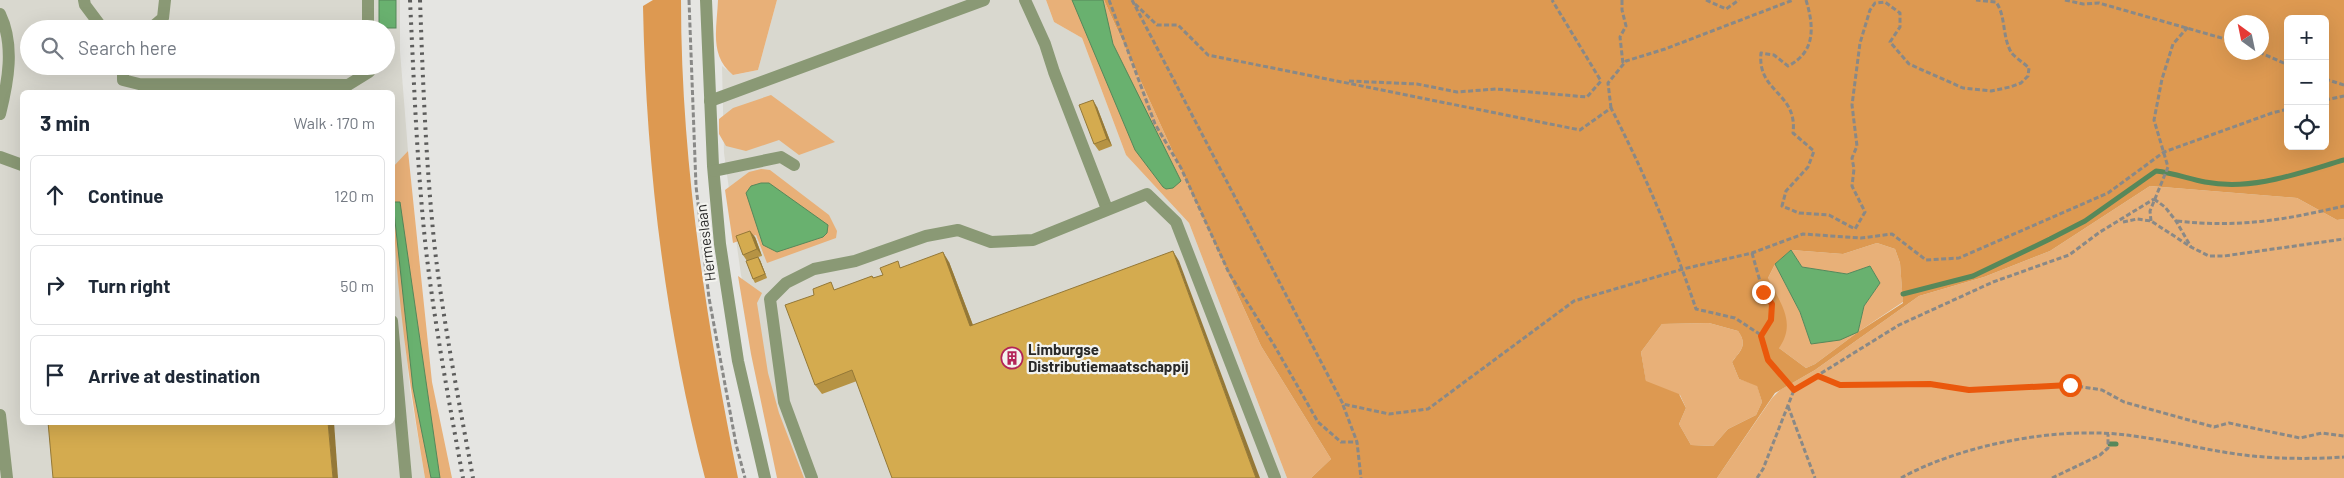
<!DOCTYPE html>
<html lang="en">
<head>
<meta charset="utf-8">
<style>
	:root { --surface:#fff; --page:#f2f2f3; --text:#1f2937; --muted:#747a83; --line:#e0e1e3 }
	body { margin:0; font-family:Barlow,sans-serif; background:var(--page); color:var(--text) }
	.controls { position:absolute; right:15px; top:15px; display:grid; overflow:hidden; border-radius:8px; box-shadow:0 5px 20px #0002 }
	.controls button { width:45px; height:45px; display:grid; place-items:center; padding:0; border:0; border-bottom:1px solid var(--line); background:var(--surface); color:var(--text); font:25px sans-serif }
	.compass { position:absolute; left:2224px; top:15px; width:45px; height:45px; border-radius:50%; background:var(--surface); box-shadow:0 5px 20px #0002; rotate:327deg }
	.stop { position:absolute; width:15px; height:15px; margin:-11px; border:4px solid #ea580c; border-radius:50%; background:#fff }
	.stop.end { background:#ea580c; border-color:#fff; box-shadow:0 1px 5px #0008 }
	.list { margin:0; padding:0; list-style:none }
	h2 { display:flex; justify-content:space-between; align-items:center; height:65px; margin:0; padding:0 20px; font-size:21px }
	h2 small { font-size:16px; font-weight:400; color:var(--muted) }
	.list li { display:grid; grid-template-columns:32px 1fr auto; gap:15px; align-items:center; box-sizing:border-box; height:80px; margin:0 10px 10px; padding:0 10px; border:1px solid var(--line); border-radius:8px }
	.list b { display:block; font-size:19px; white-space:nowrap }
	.list em { font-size:16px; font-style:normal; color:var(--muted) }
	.icon { flex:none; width:28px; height:28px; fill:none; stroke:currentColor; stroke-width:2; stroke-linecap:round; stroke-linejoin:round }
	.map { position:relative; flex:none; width:2344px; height:478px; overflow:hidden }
	.search { position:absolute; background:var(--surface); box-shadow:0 5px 20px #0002; left:20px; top:20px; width:375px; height:55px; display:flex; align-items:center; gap:12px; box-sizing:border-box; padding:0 18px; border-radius:28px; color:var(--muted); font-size:19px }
	.panel { position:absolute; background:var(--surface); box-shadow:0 5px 20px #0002; left:20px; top:90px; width:375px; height:335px; border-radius:8px }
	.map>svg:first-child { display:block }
</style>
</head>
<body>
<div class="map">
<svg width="2344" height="478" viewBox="0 0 2344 478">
	<rect width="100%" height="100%" fill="#e5e5e2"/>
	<!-- built -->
	<g fill="#d9d8cf" fill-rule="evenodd">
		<path d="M 0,0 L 400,0 L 400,51 L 408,151 L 393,168 L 392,92 L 22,92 L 22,422 L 392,422 L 393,220 L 410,390 L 425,478 L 0,478 ZM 29,29 L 386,29 L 386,66 L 29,66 Z"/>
		<polygon points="777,0 1046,0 1054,22 1082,38 1126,155 1189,223 1287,478 793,478 785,455 741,275 724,153 722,66 734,75 758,70"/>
	</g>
	<!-- green -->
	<g fill="#e8b078">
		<path d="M 718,0 L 777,0 L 758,70 L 733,75 C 709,56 717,28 718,0 Z"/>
		<polygon points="1046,0 1104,0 1261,346 1331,459 1311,478 1287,478 1189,223 1126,155 1082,38 1054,22"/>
		<polygon points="771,95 835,142 799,155 779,140 746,151 726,146 719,134 719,119 733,108"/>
		<path d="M 408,151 L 432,382 L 452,478 L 425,478 C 408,376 393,272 392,168 Z"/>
		<polygon points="761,169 770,170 829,215 837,231 836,238 767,263 756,235 733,243 725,190 749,172"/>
		<polygon points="2150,186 2297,198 2337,220 2344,219 2344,478 1717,478 1772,398 1780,390 1815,370 1919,296 1984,277 2050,251"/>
		<polygon points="1877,243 1895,249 1900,263 1903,302 1858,332 1815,364 1806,368 1779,348 1768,278 1775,264 1800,312 1811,344 1858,332 1864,306 1880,283 1870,266 1847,274 1802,267 1791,250 1843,254"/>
		<polygon points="738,276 762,293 757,303 768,373 779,413 804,478 777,478 751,354"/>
		<path d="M 1709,323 L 1738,331 C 1748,345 1741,350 1732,362 L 1739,379 L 1757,385 L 1762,402 L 1756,415 L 1728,429 L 1713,446 L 1691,445 L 1679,424 L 1686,408 L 1680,395 L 1646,382 L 1641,352 L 1662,324 Z"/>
	</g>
	<!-- forest -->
	<g fill="#dd9951" fill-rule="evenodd">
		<path d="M 653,0 L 681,0 C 681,161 706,321 738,478 L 705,478 C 665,324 646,165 643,6 Z"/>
		<path d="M 1104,0 L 2344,0 L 2344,219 L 2337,220 L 2297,198 L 2150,186 L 2050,251 L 1984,277 L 1919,296 L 1815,370 L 1775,393 L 1717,478 L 1311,478 L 1331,459 L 1261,346 ZM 2288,19 L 2325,19 L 2325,146 L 2288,146 ZM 2232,22 L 2262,22 L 2262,52 L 2232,52 ZM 1877,243 L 1895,249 L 1900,263 L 1903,303 L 1858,332 L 1815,364 L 1806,368 L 1779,348 C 1797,322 1780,303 1768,278 L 1775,264 L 1791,250 L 1843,254 ZM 1709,323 L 1738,331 C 1748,345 1741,350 1732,362 L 1739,379 L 1757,386 L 1762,402 L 1756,415 L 1728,429 L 1713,446 L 1691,445 L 1679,424 L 1686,408 L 1679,394 L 1646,381 L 1641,352 L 1662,324 Z"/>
	</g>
	<!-- water -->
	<g fill="#69b16f" stroke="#56885a">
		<rect x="379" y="0" width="17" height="28"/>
		<polygon points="1072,0 1103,0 1113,44 1181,181 1173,188 1166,189 1163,187 1135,150"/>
		<polygon points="761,183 769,183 828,225 827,233 823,237 777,252 763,245 746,193 751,186"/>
		<polygon points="393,202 400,202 440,478 431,478 413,388"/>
		<polygon points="1791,250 1802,267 1847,274 1870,266 1880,283 1864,306 1858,332 1840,340 1811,344 1800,312 1775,264"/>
	</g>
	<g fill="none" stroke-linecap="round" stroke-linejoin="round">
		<!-- stream -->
		<g stroke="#56885a" stroke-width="5">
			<path d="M 1903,294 L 1973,276 L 2050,239 L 2085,221 L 2156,171 C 2174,173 2189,179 2205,182 C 2253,191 2299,173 2344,160"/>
			<polyline points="2110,444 2116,444"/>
		</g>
		<!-- path -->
		<g stroke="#898987" stroke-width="3" stroke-dasharray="5 2.5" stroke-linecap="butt">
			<polyline points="689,0 696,186 709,298 736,444 745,478"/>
			<polyline points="1109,0 1155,124 1181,168 1229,273 1274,345 1318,422 1341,442 1357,442"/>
			<polyline points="1132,0 1343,404 1389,414 1428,409 1574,301 1683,269 1752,253 1803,234 1861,238 1892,234 1926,260 1959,258 2108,193 2164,152 2272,113 2288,109"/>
			<polyline points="1622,0 1622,10 1626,26 1620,37 1623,64"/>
			<polyline points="1706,0 1726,9 1739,0"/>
			<path d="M 1806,0 C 1814,26 1816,52 1788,66 L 1774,55 L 1761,53 C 1757,93 1798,92 1793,133 L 1814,151 L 1808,167 L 1786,191 L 1782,206 L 1799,213 L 1829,215 L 1855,229 L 1865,212 L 1852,186 L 1854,169 L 1852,158 L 1857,146 L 1852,105 L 1860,43 L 1870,10 L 1875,3 L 1885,2 L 1900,13 L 1900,27 L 1890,42 L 1909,64 L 1963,88 L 1991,91 L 2010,87 L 2021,83 L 2028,76 L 2029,68 C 2024,63 2014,57 2011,52 C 2002,36 2006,16 1996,2 L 1976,0"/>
			<polyline points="2065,0 2083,4 2099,3 2232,41"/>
			<path d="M 1135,4 L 1157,25 L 1178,25 L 1208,55 L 1580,130 L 1611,108 C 1644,172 1673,240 1696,309 L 1735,318 L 1761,335 L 1768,360 L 1794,390"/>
			<polyline points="2259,52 2288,65"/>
			<polyline points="2325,79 2344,85"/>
			<polyline points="1349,81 1417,84 1457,92 1496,89 1587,97 1601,81 1552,0"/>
			<polyline points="2325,100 2344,96"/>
			<polyline points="1611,108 1608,83 1626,61 1665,49 1793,0"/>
			<polyline points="2154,199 2165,207 2176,221 2191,247 2209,256 2224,256 2344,239"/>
			<polyline points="2151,221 2150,211 2168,167 2154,120 2162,79 2173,44 2188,27"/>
			<path d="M 2177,221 C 2239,228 2284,220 2344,206"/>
			<polyline points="2123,222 2137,219 2151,221 2191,247"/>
			<polyline points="1752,253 1763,292 1772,304 1771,320 1761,335"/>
			<polyline points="1818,376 1841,385 1930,384 1969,390 2070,385 2102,390 2124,402 2214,427 2229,423 2300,438 2322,433 2344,436"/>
			<polyline points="1343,405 1357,442 1361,478"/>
			<polyline points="1788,406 1815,478"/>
			<polyline points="1757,478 1763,469 1794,390 1899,325 1993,282 2069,255 2100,232 2154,199"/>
			<path d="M 1901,478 C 1962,444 2063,425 2133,436 C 2173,441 2212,452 2253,456 C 2283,459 2314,459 2344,457"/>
			<polyline points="2052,478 2100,455 2108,448 2108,434"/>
		</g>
		<!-- minor -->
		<g stroke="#8a9975" stroke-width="12">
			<polyline points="84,0 85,5 103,29"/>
			<polyline points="368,0 368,29"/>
			<polyline points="706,0 713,166 720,244 738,361 765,478"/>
			<polyline points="1025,0 1045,44 1054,72 1107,209"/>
			<path d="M 0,14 C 15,45 8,82 0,114"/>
			<polyline points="150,29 163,18 165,0"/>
			<polyline points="123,66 123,80 139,84 348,85 369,72 369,66"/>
			<polyline points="710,101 984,0"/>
			<polyline points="0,157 22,165"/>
			<polyline points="714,171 781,157 794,165"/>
			<polyline points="392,321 406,478"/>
			<polyline points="0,415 7,478"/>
			<polyline points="812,478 784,402 770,299 786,283 814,269 855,261 926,236 958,230 991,242 1033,240 1147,194 1176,222 1275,478"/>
		</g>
		<!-- rail -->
		<g stroke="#5d5d5c" stroke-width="4" stroke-dasharray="2.5 5" stroke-linecap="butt">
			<path d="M 410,0 C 414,83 417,167 426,250 C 435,326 449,402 463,478"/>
			<path d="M 420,0 C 423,83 426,167 435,250 C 444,326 459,402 473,478"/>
		</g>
	</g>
	<!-- wall -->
	<g fill="#b69344">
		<polygon points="1097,107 1112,146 1099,151 1094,144"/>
		<polygon points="755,237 762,256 758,257 760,260 767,278 755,283 753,279 747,261 743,255"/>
		<polygon points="1179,261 822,394 815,385 836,290 872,276 874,278 902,267 949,262 973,325"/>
	</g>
	<!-- shaded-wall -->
	<g fill="#947837">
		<polygon points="1093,100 1097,107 1112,146 1107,139"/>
		<polygon points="750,231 755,237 762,256 757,249"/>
		<polygon points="1173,251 1179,261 1260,478 1256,478"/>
		<polygon points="943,252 949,262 977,336 970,326"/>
		<polygon points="758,257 760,260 767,278 765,274"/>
		<polygon points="328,422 334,422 338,478 333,478"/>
	</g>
	<!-- building -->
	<g fill="#d4ab4f" stroke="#947837">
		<polygon points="1093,100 1107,139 1094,144 1079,105"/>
		<polygon points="750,231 757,249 743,255 736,236"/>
		<polygon points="1173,251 1256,478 892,478 852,370 815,385 785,305 814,295 813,289 831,282 834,290 872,276 873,278 883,275 880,268 898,261 900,268 943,252 970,326"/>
		<polygon points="758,257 765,274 753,279 746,261"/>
		<polygon points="48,422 328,422 333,478 53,478"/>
	</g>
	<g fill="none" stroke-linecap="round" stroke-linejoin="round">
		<!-- route -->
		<polyline stroke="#ea580c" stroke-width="6" points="1763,292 1772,304 1771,320 1761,336 1768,360 1794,390 1818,376 1840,385 1930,384 1969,390 2070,385"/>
	</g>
	<!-- icons -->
	<defs>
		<g id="building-ring" transform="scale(1.125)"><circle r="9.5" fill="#f3f3ef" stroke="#b32458" stroke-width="1.5"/><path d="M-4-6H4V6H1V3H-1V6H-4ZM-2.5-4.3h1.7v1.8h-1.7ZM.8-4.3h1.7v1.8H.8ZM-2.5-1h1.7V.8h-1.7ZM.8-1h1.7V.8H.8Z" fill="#b32458"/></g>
	</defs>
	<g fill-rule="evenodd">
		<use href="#building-ring" x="1012" y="358"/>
	</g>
	<g text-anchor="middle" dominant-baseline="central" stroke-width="4.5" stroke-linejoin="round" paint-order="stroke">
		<!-- street labels -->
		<g font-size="15" fill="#292928" stroke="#f3f3ef">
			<text transform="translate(705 243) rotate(-97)">Hermeslaan</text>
		</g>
		<!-- poi labels -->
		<g font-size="15" font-weight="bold" fill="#292928" stroke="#f3f3ef" text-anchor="start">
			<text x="1028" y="349">Limburgse<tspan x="1028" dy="17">Distributiemaatschappij</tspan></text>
		</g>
	</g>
</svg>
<div class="controls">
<button>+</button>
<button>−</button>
<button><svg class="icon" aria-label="locate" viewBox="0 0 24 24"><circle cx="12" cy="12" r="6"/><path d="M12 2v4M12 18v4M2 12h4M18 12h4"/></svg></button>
</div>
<svg class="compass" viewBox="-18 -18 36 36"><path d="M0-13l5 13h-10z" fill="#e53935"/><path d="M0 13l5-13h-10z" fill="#747a83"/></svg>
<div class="stop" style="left:2070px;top:385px"></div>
<div class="stop end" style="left:1763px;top:292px"></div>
<div class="search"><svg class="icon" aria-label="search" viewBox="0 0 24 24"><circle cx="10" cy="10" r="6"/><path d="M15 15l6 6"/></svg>Search here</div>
<section class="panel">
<h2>3 min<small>Walk · 170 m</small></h2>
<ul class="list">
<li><svg class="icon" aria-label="ahead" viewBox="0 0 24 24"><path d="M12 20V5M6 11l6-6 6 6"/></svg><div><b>Continue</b></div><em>120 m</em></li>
<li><svg class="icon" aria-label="right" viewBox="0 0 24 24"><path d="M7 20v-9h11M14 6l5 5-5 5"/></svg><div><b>Turn right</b></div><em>50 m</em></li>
<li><svg class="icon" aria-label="arrive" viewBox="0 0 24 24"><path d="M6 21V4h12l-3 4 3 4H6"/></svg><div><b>Arrive at destination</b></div></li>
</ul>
</section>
</div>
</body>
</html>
